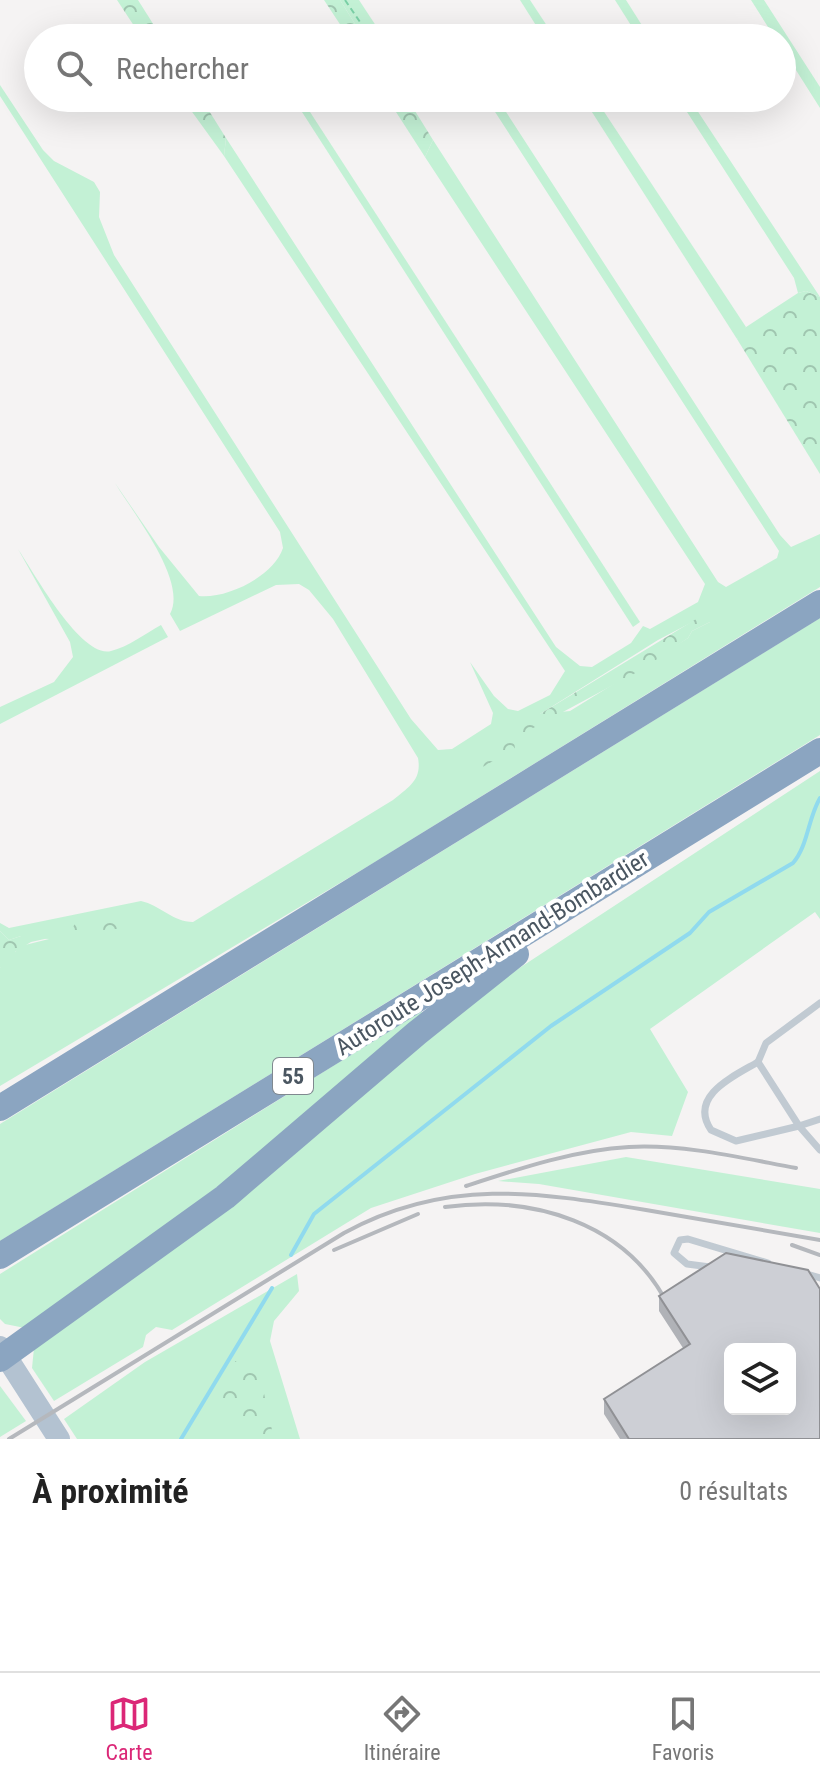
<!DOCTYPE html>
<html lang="fr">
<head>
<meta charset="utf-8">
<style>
	:root { --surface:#fff; --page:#f6f6f6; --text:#222; --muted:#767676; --line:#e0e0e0; --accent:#db2777 }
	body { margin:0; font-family:"Roboto Condensed",sans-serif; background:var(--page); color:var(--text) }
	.controls { position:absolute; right:24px; bottom:24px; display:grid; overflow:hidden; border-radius:12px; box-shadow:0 8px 32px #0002 }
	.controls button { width:72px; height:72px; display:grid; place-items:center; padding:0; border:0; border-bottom:2px solid var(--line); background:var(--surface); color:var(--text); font:40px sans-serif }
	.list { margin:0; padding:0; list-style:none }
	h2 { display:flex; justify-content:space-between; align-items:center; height:104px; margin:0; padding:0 32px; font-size:34px }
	h2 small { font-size:26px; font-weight:400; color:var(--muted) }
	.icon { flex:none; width:44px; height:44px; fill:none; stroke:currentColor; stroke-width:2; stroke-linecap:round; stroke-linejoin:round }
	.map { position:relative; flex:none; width:820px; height:1439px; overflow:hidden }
	.search { position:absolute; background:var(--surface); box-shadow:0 8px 32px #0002; left:24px; right:24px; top:24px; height:88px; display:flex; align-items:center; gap:20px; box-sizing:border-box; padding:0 28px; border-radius:44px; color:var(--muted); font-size:30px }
	.sheet { height:232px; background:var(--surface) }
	nav { display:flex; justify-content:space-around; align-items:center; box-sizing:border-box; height:112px; border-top:2px solid var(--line); background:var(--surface); font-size:22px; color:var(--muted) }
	nav a { display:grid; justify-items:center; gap:4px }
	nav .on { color:var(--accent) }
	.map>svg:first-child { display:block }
</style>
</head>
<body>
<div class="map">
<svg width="820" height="1439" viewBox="0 0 820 1439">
	<defs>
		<pattern id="forest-crowns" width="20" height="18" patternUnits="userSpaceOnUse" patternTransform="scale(2)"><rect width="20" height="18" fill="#c3f1d5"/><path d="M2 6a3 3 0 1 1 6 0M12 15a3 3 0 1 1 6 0" fill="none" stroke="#a0c6b0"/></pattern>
	</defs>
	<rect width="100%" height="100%" fill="#f5f3f3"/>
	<!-- grass -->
	<g fill="#c3f1d5" fill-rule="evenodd">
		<polygon points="340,0 359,0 384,38 364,38"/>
		<polygon points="520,0 530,0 555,38 544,38"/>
		<polygon points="615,0 626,0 650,38 639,38"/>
		<polygon points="751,0 764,0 820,87 820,108 782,48 782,38 775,38"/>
		<path d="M 0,85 L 43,150 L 54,161 L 94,182 L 100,192 L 99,217 L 114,255 L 411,719 L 438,750 L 452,749 L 491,724 L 493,713 L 470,662 L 494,696 L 508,709 L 518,711 L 550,695 L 565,671 L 224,156 L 226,138 L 556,647 L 580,666 L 592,667 L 631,643 L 643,626 L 650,629 L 698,602 L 705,584 L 425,157 L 433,140 L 718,582 L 726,587 L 777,558 L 779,551 L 486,98 L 497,98 L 780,535 L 791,547 L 820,534 L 820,587 L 375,862 L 0,1086 L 0,968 L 21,946 L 49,939 L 21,936 L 9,940 L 0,931 L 0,923 L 9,928 L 141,901 C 160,905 173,922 193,922 L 393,800 C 409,787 422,780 418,758 L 333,619 L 309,590 L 299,584 L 276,585 L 180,631 L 170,614 C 188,581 133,513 115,483 L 159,547 L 199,596 C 227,599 274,576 283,548 L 280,532 L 0,96 ZM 700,618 L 710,622 L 692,631 L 688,638 L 570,711 L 540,714 L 658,640 Z"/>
		<polygon points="293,98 301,98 640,622 633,627"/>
		<polygon points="583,98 595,98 746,327 737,339"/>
		<polygon points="678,98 689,98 820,297 806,291 798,293 794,278"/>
		<path d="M 18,549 C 33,571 81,659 111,651 C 128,647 146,633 161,625 L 168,637 L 0,724 L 0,707 L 54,682 L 73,657 L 70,642 Z"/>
		<polygon points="820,618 820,735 0,1241 0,1124"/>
		<polygon points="820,771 820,919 815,912 650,1029 688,1092 672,1136 631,1132 475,1174 371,1208 172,1330 156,1327 146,1335 143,1347 54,1401 32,1368 34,1348 498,982"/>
		<polygon points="421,1011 425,1018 294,1131 25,1328 5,1324 0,1319 0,1274"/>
		<polygon points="626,1157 820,1189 820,1233 539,1184 498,1181"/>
		<polygon points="297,1274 299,1291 274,1321 270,1341 300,1439 77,1439 64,1419 145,1362"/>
		<polygon points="0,1386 26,1421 0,1437"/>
	</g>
	<!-- forest -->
	<g fill="url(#forest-crowns)">
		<polygon points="117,0 138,0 162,38 142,38"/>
		<polygon points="324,0 340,0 364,38 349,38"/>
		<polygon points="182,98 201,98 226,138 224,156"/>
		<polygon points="387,98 407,98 433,140 425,157"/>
		<polygon points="806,291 820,297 820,474 737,339 740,331 798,293"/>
		<polygon points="706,613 711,614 710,622 692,631 688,638 641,670 522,734 521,729 540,714"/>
		<polygon points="508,736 513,737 515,748 476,771 475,757 485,751 483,744 490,741 497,745"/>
		<polygon points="102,914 109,919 118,915 135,921 129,928 102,930 99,936 87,937 78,944 71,943 68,939 75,923 87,924"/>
		<polygon points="39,930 49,930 49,938 31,942 15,952 15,961 0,968 0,931 9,940"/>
		<polygon points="235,1361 260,1375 274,1439 255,1439 214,1400"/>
	</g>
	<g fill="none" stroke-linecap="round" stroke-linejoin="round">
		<!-- stream -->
		<g stroke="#90daee" stroke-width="4">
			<path d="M 291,1255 L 314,1214 L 551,1026 L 690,933 L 709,912 L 793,863 C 808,846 808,818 820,798"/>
			<polyline points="181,1439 272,1288"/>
		</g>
		<!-- path -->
		<polyline stroke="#7ad0a6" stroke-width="2" stroke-dasharray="6 4" stroke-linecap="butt" points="345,0 371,38"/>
		<!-- lane -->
		<g stroke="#c1cad2" stroke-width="7">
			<polyline points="820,1003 766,1043 758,1062 799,1126 820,1119"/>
			<path d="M 758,1062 C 734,1076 688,1096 711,1130 L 736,1141 L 799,1126 L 820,1150"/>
			<polyline points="710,1267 687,1264 674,1253 680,1240 688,1239 768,1263"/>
			<polyline points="803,1273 820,1278"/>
		</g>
		<!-- primary -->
		<polyline stroke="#b3c2d1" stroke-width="22" points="0,1347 59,1439"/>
		<!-- highway -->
		<g stroke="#8ba5c1" stroke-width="26">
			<polyline points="0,1108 820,603"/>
			<polyline points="0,1256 820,751"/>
			<polyline points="0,1359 225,1197 417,1033 516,954"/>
		</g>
		<!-- rail -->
		<g stroke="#b5b8bd" stroke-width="4">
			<path d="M 466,1186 C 518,1169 574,1150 629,1147 C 684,1144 742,1158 796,1168"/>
			<path d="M 445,1207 C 532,1195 626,1222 668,1305"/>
			<polyline points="792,1245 820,1255"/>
			<polyline points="334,1250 418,1214"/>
			<path d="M 9,1439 L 344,1233 C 446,1177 537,1192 646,1210 C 704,1220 762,1230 820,1240"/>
		</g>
	</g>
	<!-- wall -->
	<polygon fill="#b0b2b7" points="659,1296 820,1439 620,1439 604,1414 604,1399 683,1348 659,1311"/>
	<!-- building -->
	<path fill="#cdcfd5" stroke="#909195" stroke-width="2" fill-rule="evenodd" d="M 726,1253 L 808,1270 L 820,1289 L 820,1439 L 629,1439 L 604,1399 L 690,1344 L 659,1296 ZM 730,1349 L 790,1349 L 790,1409 L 730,1409 Z"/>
	<g text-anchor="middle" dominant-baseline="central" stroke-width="8" stroke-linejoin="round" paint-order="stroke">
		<!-- shield labels -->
		<rect fill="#fff" stroke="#808990" stroke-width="2" x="273" y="1058" width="40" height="36" rx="6"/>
		<g font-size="22" font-weight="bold" fill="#4a5661">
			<text x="293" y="1076">55</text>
		</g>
		<!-- street labels -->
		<g font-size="24" fill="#4a5661" stroke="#fff">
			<text transform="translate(492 953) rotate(-32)">Autoroute Joseph-Armand-Bombardier</text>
		</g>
	</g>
</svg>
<div class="controls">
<button><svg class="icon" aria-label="layers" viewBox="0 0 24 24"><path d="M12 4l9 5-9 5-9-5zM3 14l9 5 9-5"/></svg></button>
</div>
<div class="search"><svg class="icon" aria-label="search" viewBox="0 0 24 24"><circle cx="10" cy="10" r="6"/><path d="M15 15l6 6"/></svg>Rechercher</div>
</div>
<section class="sheet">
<h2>À proximité<small>0 résultats</small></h2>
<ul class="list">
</ul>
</section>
<nav>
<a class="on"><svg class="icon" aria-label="map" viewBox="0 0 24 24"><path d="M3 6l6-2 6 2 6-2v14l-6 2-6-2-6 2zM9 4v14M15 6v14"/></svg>Carte</a>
<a><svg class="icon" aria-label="directions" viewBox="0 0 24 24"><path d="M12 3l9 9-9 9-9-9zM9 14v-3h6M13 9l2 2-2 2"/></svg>Itinéraire</a>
<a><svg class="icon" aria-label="saved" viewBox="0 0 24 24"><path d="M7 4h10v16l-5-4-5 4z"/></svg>Favoris</a>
</nav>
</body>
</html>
